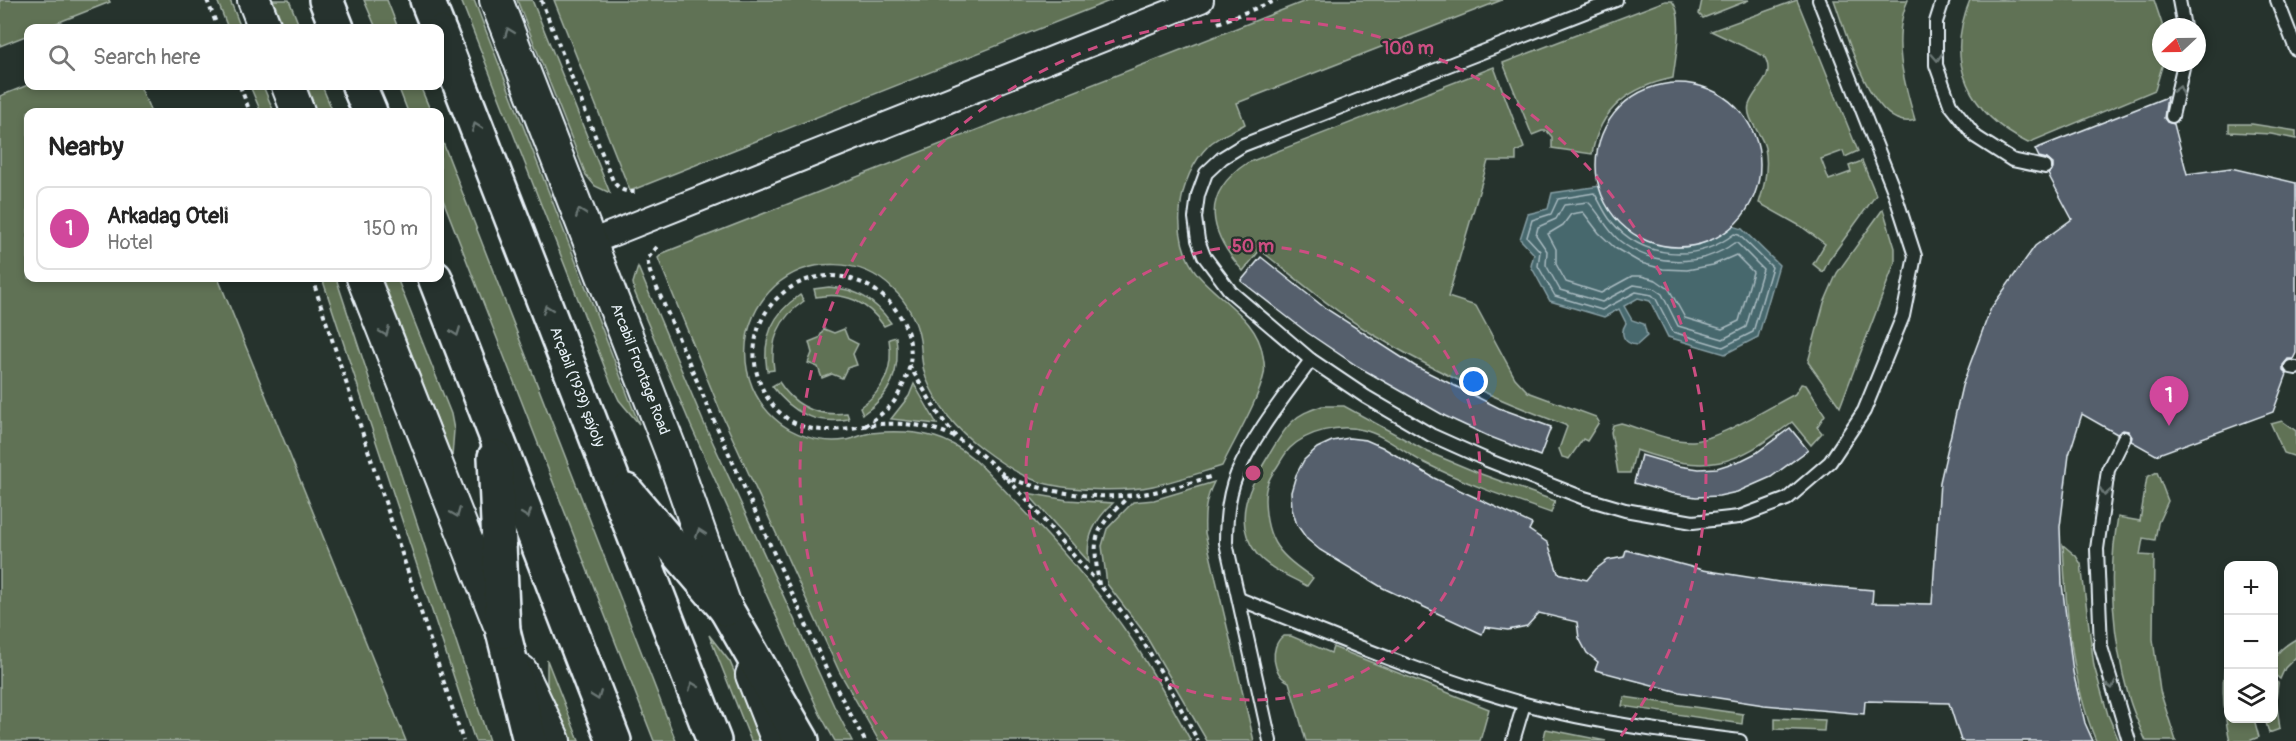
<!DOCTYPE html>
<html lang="en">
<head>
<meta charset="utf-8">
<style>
	:root { --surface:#fff; --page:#f6f6f6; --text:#222; --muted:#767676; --line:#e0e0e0; --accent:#857141 }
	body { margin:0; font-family:Pangolin,sans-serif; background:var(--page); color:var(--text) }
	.controls { position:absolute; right:18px; bottom:18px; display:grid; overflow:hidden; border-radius:12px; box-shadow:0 3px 9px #0003 }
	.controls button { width:54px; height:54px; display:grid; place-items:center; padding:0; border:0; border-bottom:2px solid var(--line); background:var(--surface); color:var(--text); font:30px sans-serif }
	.compass { position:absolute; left:2152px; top:18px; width:54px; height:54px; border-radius:50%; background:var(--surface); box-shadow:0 3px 9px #0003; rotate:248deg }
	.you { position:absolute; left:1474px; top:382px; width:21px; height:21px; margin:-15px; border:4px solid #fff; border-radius:50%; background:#1a73e8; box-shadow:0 0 0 9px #1a73e833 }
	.badge { display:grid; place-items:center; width:39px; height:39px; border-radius:50%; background:var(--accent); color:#fff; font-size:20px; font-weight:700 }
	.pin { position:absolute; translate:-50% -50px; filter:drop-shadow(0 2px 3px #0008) }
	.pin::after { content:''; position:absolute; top:32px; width:21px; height:18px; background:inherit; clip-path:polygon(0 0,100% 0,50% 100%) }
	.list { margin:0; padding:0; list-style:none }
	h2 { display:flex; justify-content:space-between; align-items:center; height:78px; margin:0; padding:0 24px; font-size:26px }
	h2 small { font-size:20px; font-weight:400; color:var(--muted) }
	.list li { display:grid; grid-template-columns:39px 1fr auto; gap:18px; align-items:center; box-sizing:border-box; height:84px; margin:0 12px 12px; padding:0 12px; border:2px solid var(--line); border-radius:12px }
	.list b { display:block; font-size:22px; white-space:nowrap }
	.list p { margin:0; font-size:20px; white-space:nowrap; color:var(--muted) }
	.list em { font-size:20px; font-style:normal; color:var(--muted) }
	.icon { flex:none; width:33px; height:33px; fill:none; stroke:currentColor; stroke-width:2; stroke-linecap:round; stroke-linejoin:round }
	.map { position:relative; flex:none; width:2296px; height:741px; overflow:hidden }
	.search { position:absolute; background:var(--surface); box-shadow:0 3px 9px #0003; left:24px; top:24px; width:420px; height:66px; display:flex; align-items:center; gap:15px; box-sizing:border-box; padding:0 21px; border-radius:12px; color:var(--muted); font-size:22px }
	.panel { position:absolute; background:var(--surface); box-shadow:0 3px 9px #0003; left:24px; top:108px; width:420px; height:174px; border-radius:12px }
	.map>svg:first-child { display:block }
</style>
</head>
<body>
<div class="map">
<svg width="2296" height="741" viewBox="0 0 2296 741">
	<rect width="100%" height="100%" fill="#26332d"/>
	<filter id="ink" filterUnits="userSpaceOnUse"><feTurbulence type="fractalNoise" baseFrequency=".0167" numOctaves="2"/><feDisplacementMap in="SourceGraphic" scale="12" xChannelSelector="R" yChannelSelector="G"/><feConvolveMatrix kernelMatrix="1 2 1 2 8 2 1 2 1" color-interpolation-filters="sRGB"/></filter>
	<g filter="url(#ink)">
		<!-- green -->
		<g fill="#607254" stroke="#a4b2a6" stroke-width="1.5">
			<polygon points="0,0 109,0 110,2 44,28 28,28 28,35 0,46"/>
			<polygon points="217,0 230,0 241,28 228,28"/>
			<polygon points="273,0 289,0 300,28 284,28"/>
			<polygon points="364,0 387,0 398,28 376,28"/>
			<polygon points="461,0 474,0 639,424 619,400 610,381"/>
			<polygon points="517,0 532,0 610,193 595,186 586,175"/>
			<polygon points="554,0 1112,0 630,191"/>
			<path d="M 1308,0 L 1502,0 L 1237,103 L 1245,124 C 1234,131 1218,136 1209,145 C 1177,177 1168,239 1198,275 C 1220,301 1258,319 1263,356 C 1264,361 1265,369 1264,374 C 1259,399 1234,441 1222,466 C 1199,473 1176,481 1153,486 C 1124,492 1065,491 1037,481 C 1017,474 998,461 981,448 C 956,429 939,409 926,378 C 921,365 922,353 920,340 C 917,321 907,302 893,289 C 862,258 809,256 775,286 C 737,321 735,382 774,418 C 792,435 820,444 846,440 C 854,439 862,434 871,433 C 892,431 914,431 935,437 C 967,446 989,474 1011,497 C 1054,541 1097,588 1132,640 C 1154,673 1172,707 1191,741 L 879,741 L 839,671 L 722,415 L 658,258 L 663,253 Z"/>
			<polygon points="1702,0 1749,0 1703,18 1699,14"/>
			<path d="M 1797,0 L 1858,151 L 1845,157 L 1843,151 L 1821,159 L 1829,180 L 1851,172 L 1849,166 L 1862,161 L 1876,195 L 1829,260 L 1823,272 L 1813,264 L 1825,244 L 1802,227 L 1759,203 C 1765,185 1769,167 1765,148 C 1763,135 1745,119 1749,105 C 1755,87 1777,77 1764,56 L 1711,31 Z"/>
			<path d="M 1834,0 L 1908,0 C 1891,38 1904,83 1915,120 C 1872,134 1845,29 1834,0 Z"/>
			<path d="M 1970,0 L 2154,0 L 2163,27 L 2161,27 L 2161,63 L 2163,63 L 2155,90 L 2028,143 C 1969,114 1944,62 1970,0 Z"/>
			<path d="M 1665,1 L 1672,1 C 1685,16 1675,59 1673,78 C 1630,87 1600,108 1592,154 L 1552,148 L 1552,137 L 1547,131 L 1542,131 L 1532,135 L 1503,63 Z"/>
			<path d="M 1494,67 L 1524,148 L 1516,152 L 1516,161 L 1488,161 L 1448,297 L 1476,306 L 1515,378 L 1528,392 L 1596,417 L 1599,422 L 1587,441 L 1583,439 L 1569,459 L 1562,457 L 1559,449 L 1567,427 L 1565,425 C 1498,400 1435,372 1374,335 C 1334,311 1297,279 1260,250 L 1243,271 C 1209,233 1199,195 1247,163 Z"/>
			<polygon points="28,85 140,86 151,112 28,112 28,278 218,278 406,741 0,741 0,96"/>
			<polygon points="250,86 263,86 274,112 261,112"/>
			<polygon points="307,86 322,86 333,112 317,112"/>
			<polygon points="398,86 420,86 431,112 408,112"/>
			<polygon points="2229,124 2252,124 2296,131 2296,139 2271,134 2229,132"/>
			<polygon points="440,135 676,741 654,741 440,192"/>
			<polygon points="1883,209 1895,248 1895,262 1840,407 1808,362 1824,303 1837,273"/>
			<polygon points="638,267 703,421 834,706 852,741 835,741 820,714 691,426 635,293 633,283"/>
			<polygon points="322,278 336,278 489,741 475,741"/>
			<polygon points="382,278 397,278 451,414 454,430 452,457"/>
			<path d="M 829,287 C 857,289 875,300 891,323 L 884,326 C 867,302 846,291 816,297 L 814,289 Z"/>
			<path d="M 800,295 L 804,301 C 779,318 769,340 774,370 L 767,371 C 762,338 772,314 800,295 Z"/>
			<polygon points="824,329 834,333 844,329 848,339 858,344 853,354 857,365 847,368 842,378 832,374 822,378 818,367 808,363 812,353 809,342 819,338"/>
			<path d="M 896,337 C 901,371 891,395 863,414 L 860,407 C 884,391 894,368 889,339 Z"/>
			<path d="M 779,382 C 795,407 817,417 847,413 L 849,419 C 816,425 792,413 772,386 Z"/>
			<polygon points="914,384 937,424 891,419 909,396"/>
			<path d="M 1801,384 L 1806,385 L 1825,415 L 1817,427 L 1822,433 L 1811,445 L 1792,422 C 1733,467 1708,475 1636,450 L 1630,473 L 1618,473 L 1611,432 L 1613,425 L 1621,423 C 1643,429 1669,442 1693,441 C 1719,439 1770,407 1795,394 Z"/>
			<path d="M 1322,406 L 1344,406 L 1428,452 L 1481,474 L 1555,501 L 1551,513 C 1508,498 1464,483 1423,462 C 1403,452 1385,435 1363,430 C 1339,424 1308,431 1290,448 C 1285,453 1281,461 1277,467 C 1269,478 1265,486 1265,500 C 1266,543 1280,555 1313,578 L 1307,586 C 1291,577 1267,568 1256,553 C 1231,518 1250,486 1269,455 C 1276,443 1283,430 1293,421 C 1301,413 1311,410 1322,406 Z"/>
			<polygon points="2282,421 2296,431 2296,457 2284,453 2271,424"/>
			<path d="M 2157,472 L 2168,501 L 2158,523 L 2155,540 L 2143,538 L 2140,555 L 2154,556 L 2153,639 L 2160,691 L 2176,741 L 2146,741 C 2140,727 2133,712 2129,698 C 2113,641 2107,575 2118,517 L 2140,521 L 2147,477 Z"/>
			<path d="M 1214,482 C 1205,500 1204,514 1205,533 L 1254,741 L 1207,741 L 1143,631 L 1107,584 L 1102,546 L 1107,529 L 1133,502 L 1154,500 Z"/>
			<path d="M 1027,493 L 1067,500 L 1113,503 C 1096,519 1085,537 1089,562 Z"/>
			<path d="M 2063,545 L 2076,556 L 2081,564 L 2094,666 L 2108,715 L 2119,741 L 2096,741 C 2071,680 2066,610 2063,545 Z"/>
			<polygon points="709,635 730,662 764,741 751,741"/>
			<path d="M 1283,636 L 1291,636 L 1331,653 L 1333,647 L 1489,709 L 1480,741 L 1306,741 L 1289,682 C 1272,675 1269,647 1283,636 Z"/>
			<path d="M 2296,639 L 2296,657 L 2285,668 L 2280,679 L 2274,674 C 2273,654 2279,649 2296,639 Z"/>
			<path d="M 2228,650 L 2228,718 L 2254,719 L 2259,737 L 2249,741 L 2230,741 C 2223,711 2220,680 2228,650 Z"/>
			<polygon points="547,660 579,741 563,741 547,696"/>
			<polygon points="2274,680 2278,683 2276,699 2280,729 2269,733 2265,719 2274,718"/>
			<polygon points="1624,697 1743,714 1742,724 1622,706"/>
			<polygon points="1775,718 1825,720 1824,731 1775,729"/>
			<polygon points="1546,729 1606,741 1543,741"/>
		</g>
		<!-- water -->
		<path fill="#47686d" stroke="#879fa5" stroke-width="1.5" d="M 1600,186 C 1619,246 1684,267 1733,226 L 1742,229 L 1779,265 L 1758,337 L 1725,354 L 1668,337 L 1650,301 L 1638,298 L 1624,306 L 1632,320 L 1644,324 L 1647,336 L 1637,345 C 1624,344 1619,334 1626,323 L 1619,309 L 1604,317 L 1550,301 L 1531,266 L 1534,254 L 1520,239 L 1528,214 L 1548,209 L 1552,193 Z"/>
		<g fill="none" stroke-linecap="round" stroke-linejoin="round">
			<!-- shore -->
			<g stroke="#a8bac0" stroke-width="1.5">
				<path d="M 1594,193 C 1600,201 1604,213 1611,221 C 1642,259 1696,263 1734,234 L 1739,235 L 1772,267 L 1753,332 L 1723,347 L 1673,332 L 1656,299 L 1652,295 L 1636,292 L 1602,310 L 1555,296 L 1538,266 L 1540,251 L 1527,237 L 1532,220 L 1551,214 L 1558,199 Z"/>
				<path d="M 1588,202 C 1599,211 1606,230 1620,241 C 1652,267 1702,267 1734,243 L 1737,243 L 1763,269 L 1746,327 L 1723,339 L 1678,326 L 1662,294 L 1653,288 L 1634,285 L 1602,302 L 1560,290 L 1546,265 L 1547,251 L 1536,235 L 1538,227 L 1556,219 L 1564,205 Z"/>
				<polygon points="1583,212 1599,233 1615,248 1641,263 1663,269 1687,270 1713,265 1736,255 1753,272 1739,321 1722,329 1685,318 1669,289 1656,280 1641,276 1632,276 1601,293 1566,282 1556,264 1556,249 1548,234 1563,225 1571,214"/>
			</g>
		</g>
		<!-- building -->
		<g fill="#545f6c" stroke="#e8f1f8" stroke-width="1.5">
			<circle cx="1678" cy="165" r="82"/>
			<polygon points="2167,97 2164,118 2167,122 2174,124 2187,174 2231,168 2296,183 2296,353 2293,359 2288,359 2283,365 2283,370 2287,374 2273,412 2156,455 2131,441 2132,437 2128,431 2123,430 2117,434 2082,414 2069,455 2060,527 2062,584 2073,672 2085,723 2093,741 1961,741 1949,703 1865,701 1864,714 1764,705 1679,692 1595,670 1598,662 1587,653 1579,638 1577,622 1539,613 1527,626 1508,630 1485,627 1482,634 1383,588 1320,550 1307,539 1297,525 1292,509 1291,492 1296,475 1304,460 1317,448 1332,441 1349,438 1366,440 1382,447 1434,478 1532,524 1529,530 1548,543 1558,573 1587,580 1596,569 1608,560 1624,557 1626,550 1703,570 1779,582 1873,590 1872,603 1932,604 1940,482 1962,386 1970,364 1991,308 2035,246 2072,219 2048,174 2053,169 2053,164 2047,159 2039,157 2035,149"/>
			<polygon points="1261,257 1325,308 1415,366 1499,408 1551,427 1540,456 1488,436 1445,416 1357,366 1308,333 1241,281"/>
			<polygon points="1790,428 1808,450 1771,477 1737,492 1719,496 1696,497 1671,493 1634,483 1641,455 1679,466 1699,469 1717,468 1742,460 1756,453"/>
		</g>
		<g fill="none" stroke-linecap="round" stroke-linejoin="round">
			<!-- service casing -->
			<g stroke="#e8f1f8" stroke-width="16">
				<g id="service">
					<polyline points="1616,0 1243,145 1222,158 1206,173 1198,195 1195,218 1198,240 1204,256 1231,292 1311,360 1366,397 1431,435 1487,460 1584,498 1625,510 1693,522 1739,517 1787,499 1830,462 1864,411 1903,316 1915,256 1894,191 1819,0"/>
					<polyline points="1943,0 1936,22 1936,65 1950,104 1976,137 2012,160 2045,167"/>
					<polyline points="2179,0 2184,27"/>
					<polyline points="2277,0 2296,49"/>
					<polyline points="2172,116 2184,63"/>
					<polyline points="2291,367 2296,368"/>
					<polyline points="2124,438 2108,470 2097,549 2101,647 2129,741"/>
					<path d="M 1239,599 C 1333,636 1427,677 1525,704 C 1595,723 1667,732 1740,741"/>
					<path d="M 1270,741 L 1226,543 C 1226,520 1228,495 1237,474 C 1255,432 1285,396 1311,360"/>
					<polyline points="1513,741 1524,704"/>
				</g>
			</g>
			<!-- minor casing -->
			<g stroke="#e8f1f8" stroke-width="28">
				<polyline id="minor" points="591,242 1201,0"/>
			</g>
			<!-- tertiary casing -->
			<g stroke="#e8f1f8" stroke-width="36">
				<g id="tertiary">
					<polyline points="254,0 265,28"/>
					<polyline points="496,0 671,451 725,606"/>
					<polyline points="288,86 298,112"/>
					<polyline points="363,278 499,623"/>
					<polyline points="521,671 554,741"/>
					<polyline points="752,675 778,741"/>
				</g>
			</g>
			<!-- secondary casing -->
			<g stroke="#e8f1f8" stroke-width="38">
				<g id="secondary">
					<polyline points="726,609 802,741"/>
					<polyline points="503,631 530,741"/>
				</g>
			</g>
			<!-- primary casing -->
			<g stroke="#e8f1f8" stroke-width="38">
				<g id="primary">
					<polyline points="326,0 337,28"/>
					<polyline points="427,0 438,28"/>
					<polyline points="440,33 714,741"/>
					<polyline points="359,86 370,112"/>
					<polyline points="435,278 614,741"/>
					<polyline points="495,457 503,631"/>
					<polyline points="626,491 726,609"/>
				</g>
			</g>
			<!-- path -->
			<g stroke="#e8f1f8" stroke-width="4" stroke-dasharray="4.5 4.5" stroke-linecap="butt">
				<polyline points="207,0 218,28"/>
				<path d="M 541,0 L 613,181 C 620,191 626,192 638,192"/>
				<polyline points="1218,23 1277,0"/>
				<polyline points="240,86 250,112"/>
				<polyline points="657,247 647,259 650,272 712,416 827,671 865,741"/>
				<polyline points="312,278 463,741"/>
				<polyline points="909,365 939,415 956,437"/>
				<path d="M 865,426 C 874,419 884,413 892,404 C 896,400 899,393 902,387 C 939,317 850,245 787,290 C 747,318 744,375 777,410 C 803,436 831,431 864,426 C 887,422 914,423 937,430 C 987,445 1033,508 1066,547 C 1091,575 1117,603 1138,634 C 1160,668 1179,705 1198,741"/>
				<path d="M 1003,476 C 1050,494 1104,502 1154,492 C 1174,488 1193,482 1213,476"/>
				<path d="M 1099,585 C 1092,535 1093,531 1129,496"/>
			</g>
			<!-- service -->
			<use href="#service" stroke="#26332d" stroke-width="12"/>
			<!-- minor -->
			<use href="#minor" stroke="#26332d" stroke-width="24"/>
			<!-- tertiary -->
			<use href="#tertiary" stroke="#26332d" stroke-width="32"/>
			<!-- secondary -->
			<use href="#secondary" stroke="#26332d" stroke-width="33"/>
			<!-- primary -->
			<use href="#primary" stroke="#26332d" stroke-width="33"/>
		</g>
		<!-- one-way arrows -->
		<defs><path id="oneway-chevron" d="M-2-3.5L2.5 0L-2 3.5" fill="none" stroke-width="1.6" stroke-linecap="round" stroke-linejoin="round" transform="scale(1.5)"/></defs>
		<g stroke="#6a7674">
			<use href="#oneway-chevron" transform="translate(509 32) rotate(-111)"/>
			<use href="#oneway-chevron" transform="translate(1937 57) rotate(87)"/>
			<use href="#oneway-chevron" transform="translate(2179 90) rotate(-76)"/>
			<use href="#oneway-chevron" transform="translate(476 127) rotate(-111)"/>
			<use href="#oneway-chevron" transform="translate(580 213) rotate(-111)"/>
			<use href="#oneway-chevron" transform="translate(547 309) rotate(-111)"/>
			<use href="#oneway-chevron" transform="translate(385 332) rotate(68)"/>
			<use href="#oneway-chevron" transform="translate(456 332) rotate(69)"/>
			<use href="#oneway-chevron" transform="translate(2105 492) rotate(98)"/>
			<use href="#oneway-chevron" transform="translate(456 513) rotate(68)"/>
			<use href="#oneway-chevron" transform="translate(527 514) rotate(69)"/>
			<use href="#oneway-chevron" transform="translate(700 533) rotate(-109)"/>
			<use href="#oneway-chevron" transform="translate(2111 685) rotate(75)"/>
			<use href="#oneway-chevron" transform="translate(693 686) rotate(-111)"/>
			<use href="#oneway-chevron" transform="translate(597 696) rotate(69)"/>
		</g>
	</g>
	<!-- distance rings -->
	<g fill="none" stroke="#cc4e82" stroke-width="3" stroke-dasharray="10 8">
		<circle cx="1253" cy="473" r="227"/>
		<path d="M887 739A453 453 0 1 1 1619 739"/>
	</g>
	<g text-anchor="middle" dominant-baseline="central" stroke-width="4.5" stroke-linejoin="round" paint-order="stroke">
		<!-- street labels -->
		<g font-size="15" fill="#e8f1f8" stroke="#26332d">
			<text transform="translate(640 369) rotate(69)">Arcabil Frontage Road</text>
			<text transform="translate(577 387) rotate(69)">Arçabil (1939) şaýoly</text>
		</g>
	</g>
	<circle cx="1253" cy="473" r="9" fill="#cc4e82" stroke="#26332d" stroke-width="3"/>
	<g font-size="18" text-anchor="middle" font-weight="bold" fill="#cc4e82" stroke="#26332d" stroke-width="4.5" stroke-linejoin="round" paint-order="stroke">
		<text x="1408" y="54">100 m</text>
		<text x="1253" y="252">50 m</text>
	</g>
</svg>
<div class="controls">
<button>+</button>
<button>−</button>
<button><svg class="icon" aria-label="layers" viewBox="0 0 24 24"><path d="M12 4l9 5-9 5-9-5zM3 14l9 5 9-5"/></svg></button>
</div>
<svg class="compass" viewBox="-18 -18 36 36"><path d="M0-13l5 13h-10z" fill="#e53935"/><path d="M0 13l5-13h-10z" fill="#767676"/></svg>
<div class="you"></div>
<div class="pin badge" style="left:2169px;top:426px;background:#d1479c">1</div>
<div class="search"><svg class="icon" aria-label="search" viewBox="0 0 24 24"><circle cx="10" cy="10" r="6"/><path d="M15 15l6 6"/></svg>Search here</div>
<section class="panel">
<h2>Nearby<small></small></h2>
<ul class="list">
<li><span class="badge" style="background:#d1479c">1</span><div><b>Arkadag Oteli</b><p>Hotel</p></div><em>150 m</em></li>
</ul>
</section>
</div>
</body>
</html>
